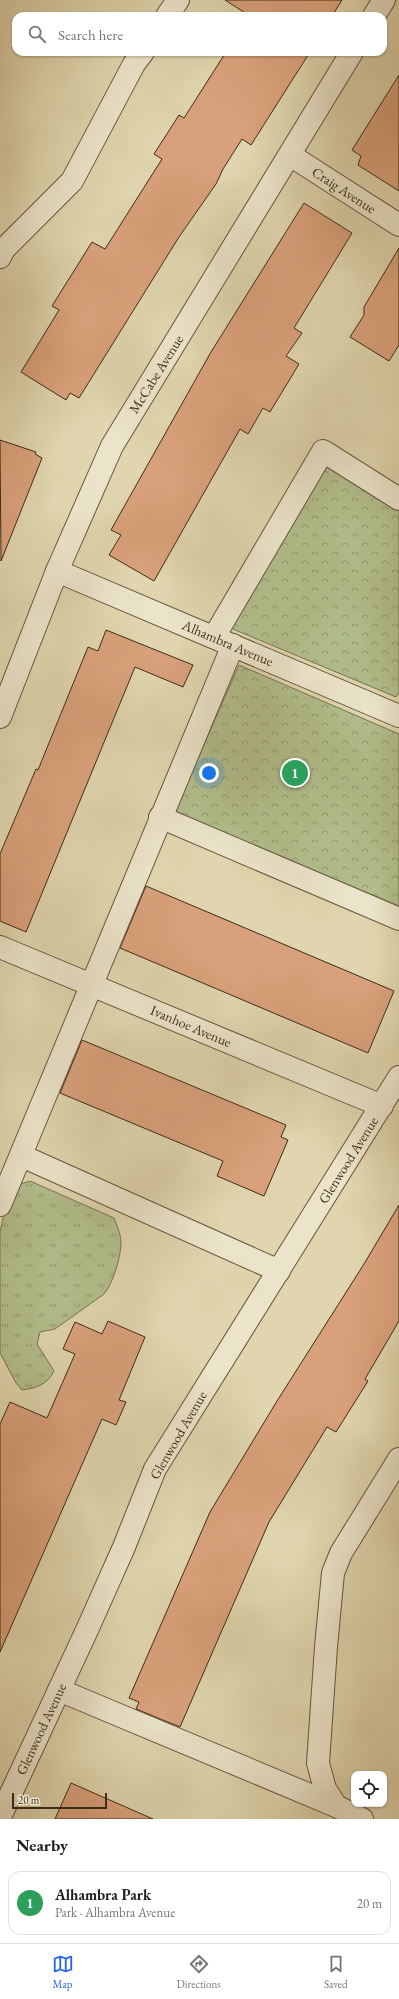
<!DOCTYPE html>
<html lang="en">
<head>
<meta charset="utf-8">
<style>
	:root { --surface:#fff; --page:#f6f6f6; --text:#202124; --muted:#757577; --line:#e0e0e0; --accent:#2563eb }
	body { margin:0; font-family:"EB Garamond",serif; background:var(--page); color:var(--text) }
	.controls { position:absolute; right:12px; bottom:12px; display:grid; overflow:hidden; border-radius:8px; box-shadow:0 1px 3px #0004 }
	.controls button { width:36px; height:36px; display:grid; place-items:center; padding:0; border:0; border-bottom:1px solid var(--line); background:var(--surface); color:var(--text); font:20px sans-serif }
	.scale { position:absolute; left:12px; bottom:10px; width:95px; box-sizing:border-box; padding-left:4px; border:2px solid #3d2c16; border-top:0; font-size:11px; line-height:14px; white-space:nowrap; color:#3d2c16; -webkit-text-stroke:3px #ebe4ca; paint-order:stroke }
	.you { position:absolute; left:209px; top:773px; width:14px; height:14px; margin:-10px; border:3px solid #fff; border-radius:50%; background:#1a73e8; box-shadow:0 0 0 6px #1a73e833 }
	.badge { display:grid; place-items:center; width:26px; height:26px; border-radius:50%; background:var(--accent); color:#fff; font-size:13px; font-weight:700 }
	.pin { position:absolute; translate:-50% -50%; border:2px solid #fff; box-shadow:0 1px 4px #0006 }
	.list { margin:0; padding:0; list-style:none }
	h2 { display:flex; justify-content:space-between; align-items:center; height:52px; margin:0; padding:0 16px; font-size:17px }
	h2 small { font-size:13px; font-weight:400; color:var(--muted) }
	.list li { display:grid; grid-template-columns:26px 1fr auto; gap:12px; align-items:center; box-sizing:border-box; height:64px; margin:0 8px 8px; padding:0 8px; border:1px solid var(--line); border-radius:12px }
	.list b { display:block; font-size:15px; white-space:nowrap }
	.list p { margin:0; font-size:13px; white-space:nowrap; color:var(--muted) }
	.list em { font-size:13px; font-style:normal; color:var(--muted) }
	.icon { flex:none; width:22px; height:22px; fill:none; stroke:currentColor; stroke-width:2; stroke-linecap:round; stroke-linejoin:round }
	.map { position:relative; flex:none; width:399px; height:1819px; overflow:hidden }
	.search { position:absolute; background:var(--surface); box-shadow:0 1px 3px #0004; left:12px; right:12px; top:12px; height:44px; display:flex; align-items:center; gap:10px; box-sizing:border-box; padding:0 14px; border-radius:12px; color:var(--muted); font-size:15px }
	.sheet { height:124px; background:var(--surface) }
	nav { display:flex; justify-content:space-around; align-items:center; box-sizing:border-box; height:56px; border-top:1px solid var(--line); background:var(--surface); font-size:11px; color:var(--muted) }
	nav a { display:grid; justify-items:center; gap:2px }
	nav .on { color:var(--accent) }
	.map>svg:first-child { display:block }
</style>
</head>
<body>
<div class="map">
<svg width="399" height="1819" viewBox="0 0 399 1819">
	<defs>
		<pattern id="grass-tufts" width="24" height="20" patternUnits="userSpaceOnUse"><rect width="24" height="20" fill="#b1bd8b"/><path d="M3 7l-1-3M5 7V3M7 7l1-3M15 17l-1-3M17 17v-4M19 17l1-3" fill="none" stroke="#919a71"/></pattern>
		<pattern id="park-crowns" width="20" height="18" patternUnits="userSpaceOnUse"><rect width="20" height="18" fill="#b1bd8b"/><path d="M2 6a3 3 0 1 1 6 0M12 15a3 3 0 1 1 6 0" fill="none" stroke="#919a71"/></pattern>
	</defs>
	<rect width="100%" height="100%" fill="#e0d5ae"/>
	<filter id="stains"><feTurbulence type="fractalNoise" baseFrequency=".005" numOctaves="4"/><feColorMatrix values="0 0 0 0 .2 0 0 0 0 .09 0 0 0 0 .02 0 0 0 .5 -.17"/></filter>
	<radialGradient id="worn" r=".72"><stop offset=".6" stop-color="#630" stop-opacity="0"/><stop offset="1" stop-color="#630" stop-opacity=".3"/></radialGradient>
	<!-- grass -->
	<path fill="url(#grass-tufts)" stroke="#777450" d="M 30,1181 L 114,1218 C 117,1226 121,1234 121,1243 C 121,1256 113,1284 104,1294 L 55,1329 L 40,1332 L 37,1344 L 54,1371 C 47,1385 36,1388 22,1390 L 16,1383 L 0,1353 L 0,1232 L 5,1210 L 18,1185 Z"/>
	<!-- park -->
	<g fill="url(#park-crowns)" stroke="#777450">
		<polygon points="329,464 399,509 399,693 396,697 233,629 232,619 323,469"/>
		<polygon points="239,665 399,734 399,906 174,812"/>
	</g>
	<!-- building -->
	<g fill="#d9a17b" stroke="#3d2c16">
		<polygon points="225,0 342,0 332,16 250,16"/>
		<polygon points="226,52 310,52 251,145 242,139 223,169 216,184 179,237 79,398 70,393 66,400 21,372 59,310 52,306 92,242 105,249 162,159 154,154 179,115 184,118"/>
		<polygon points="399,75 399,191 358,165 361,156 352,150"/>
		<polygon points="304,203 352,233 294,328 302,333 286,356 299,364 270,412 263,408 248,434 240,429 154,581 109,555 121,535 111,530 211,352"/>
		<polygon points="399,248 399,345 389,361 350,337 364,315 364,307"/>
		<polygon points="0,440 36,452 35,454 42,458 1,561"/>
		<polygon points="106,630 193,665 183,687 135,667 26,932 0,921 0,854 36,769 38,770 88,647 98,651"/>
		<polygon points="146,886 394,991 368,1053 120,948"/>
		<polygon points="82,1040 286,1125 281,1137 288,1140 264,1196 217,1176 223,1161 60,1093"/>
		<polygon points="399,1205 399,1321 365,1379 368,1381 336,1432 327,1427 269,1522 180,1727 136,1709 139,1702 129,1698 210,1512 277,1401 364,1264"/>
		<polygon points="108,1321 145,1337 119,1400 126,1402 116,1425 102,1419 0,1652 0,1424 10,1402 47,1418 75,1354 63,1349 75,1322 102,1334"/>
		<polygon points="71,1783 153,1819 55,1819"/>
	</g>
	<g fill="none" stroke-linecap="round" stroke-linejoin="round">
		<!-- minor casing -->
		<g stroke="#66563c" stroke-width="24">
			<g id="minor">
				<polyline points="167,16 178,0"/>
				<polyline points="374,16 384,0"/>
				<polyline points="290,155 399,225"/>
				<polyline points="0,257 4,249 72,181 134,64 143,52"/>
				<polyline points="57,571 399,716"/>
				<polyline points="214,637 323,451 399,499"/>
				<polyline points="0,717 57,571 112,446 352,52"/>
				<polyline points="160,817 399,919"/>
				<polyline points="0,947 382,1106"/>
				<polyline points="22,1156 279,1271"/>
				<polyline points="0,1205 233,645"/>
				<polyline points="59,1690 336,1806"/>
				<polyline points="0,1817 87,1630 124,1547 155,1469 399,1077"/>
				<polyline points="362,1819 336,1806 325,1789 318,1763 326,1647 333,1573 341,1553 399,1459"/>
			</g>
		</g>
		<!-- minor -->
		<use href="#minor" stroke="#ebe4ca" stroke-width="22"/>
	</g>
	<g text-anchor="middle" dominant-baseline="central" stroke-width="3" stroke-linejoin="round" paint-order="stroke">
		<!-- street labels -->
		<g font-size="14" fill="#3d2c16" stroke="#ebe4ca">
			<text transform="translate(344 190) rotate(33)">Craig Avenue</text>
			<text transform="translate(156 374) rotate(-58)">McCabe Avenue</text>
			<text transform="translate(228 643) rotate(23)">Alhambra Avenue</text>
			<text transform="translate(191 1026) rotate(23)">Ivanhoe Avenue</text>
			<text transform="translate(348 1160) rotate(-58)">Glenwood Avenue</text>
			<text transform="translate(178 1435) rotate(-60)">Glenwood Avenue</text>
			<text transform="translate(41 1729) rotate(-65)">Glenwood Avenue</text>
		</g>
	</g>
	<rect width="100%" height="100%" filter="url(#stains)"/>
	<rect width="100%" height="100%" fill="url(#worn)"/>
</svg>
<div class="controls">
<button><svg class="icon" aria-label="locate" viewBox="0 0 24 24"><circle cx="12" cy="12" r="6"/><path d="M12 2v4M12 18v4M2 12h4M18 12h4"/></svg></button>
</div>
<div class="scale">20 m</div>
<div class="you"></div>
<div class="pin badge" style="left:295px;top:773px;background:#2e9e5b">1</div>
<div class="search"><svg class="icon" aria-label="search" viewBox="0 0 24 24"><circle cx="10" cy="10" r="6"/><path d="M15 15l6 6"/></svg>Search here</div>
</div>
<section class="sheet">
<h2>Nearby<small></small></h2>
<ul class="list">
<li><span class="badge" style="background:#2e9e5b">1</span><div><b>Alhambra Park</b><p>Park · Alhambra Avenue</p></div><em>20 m</em></li>
</ul>
</section>
<nav>
<a class="on"><svg class="icon" aria-label="map" viewBox="0 0 24 24"><path d="M3 6l6-2 6 2 6-2v14l-6 2-6-2-6 2zM9 4v14M15 6v14"/></svg>Map</a>
<a><svg class="icon" aria-label="directions" viewBox="0 0 24 24"><path d="M12 3l9 9-9 9-9-9zM9 14v-3h6M13 9l2 2-2 2"/></svg>Directions</a>
<a><svg class="icon" aria-label="saved" viewBox="0 0 24 24"><path d="M7 4h10v16l-5-4-5 4z"/></svg>Saved</a>
</nav>
</body>
</html>
